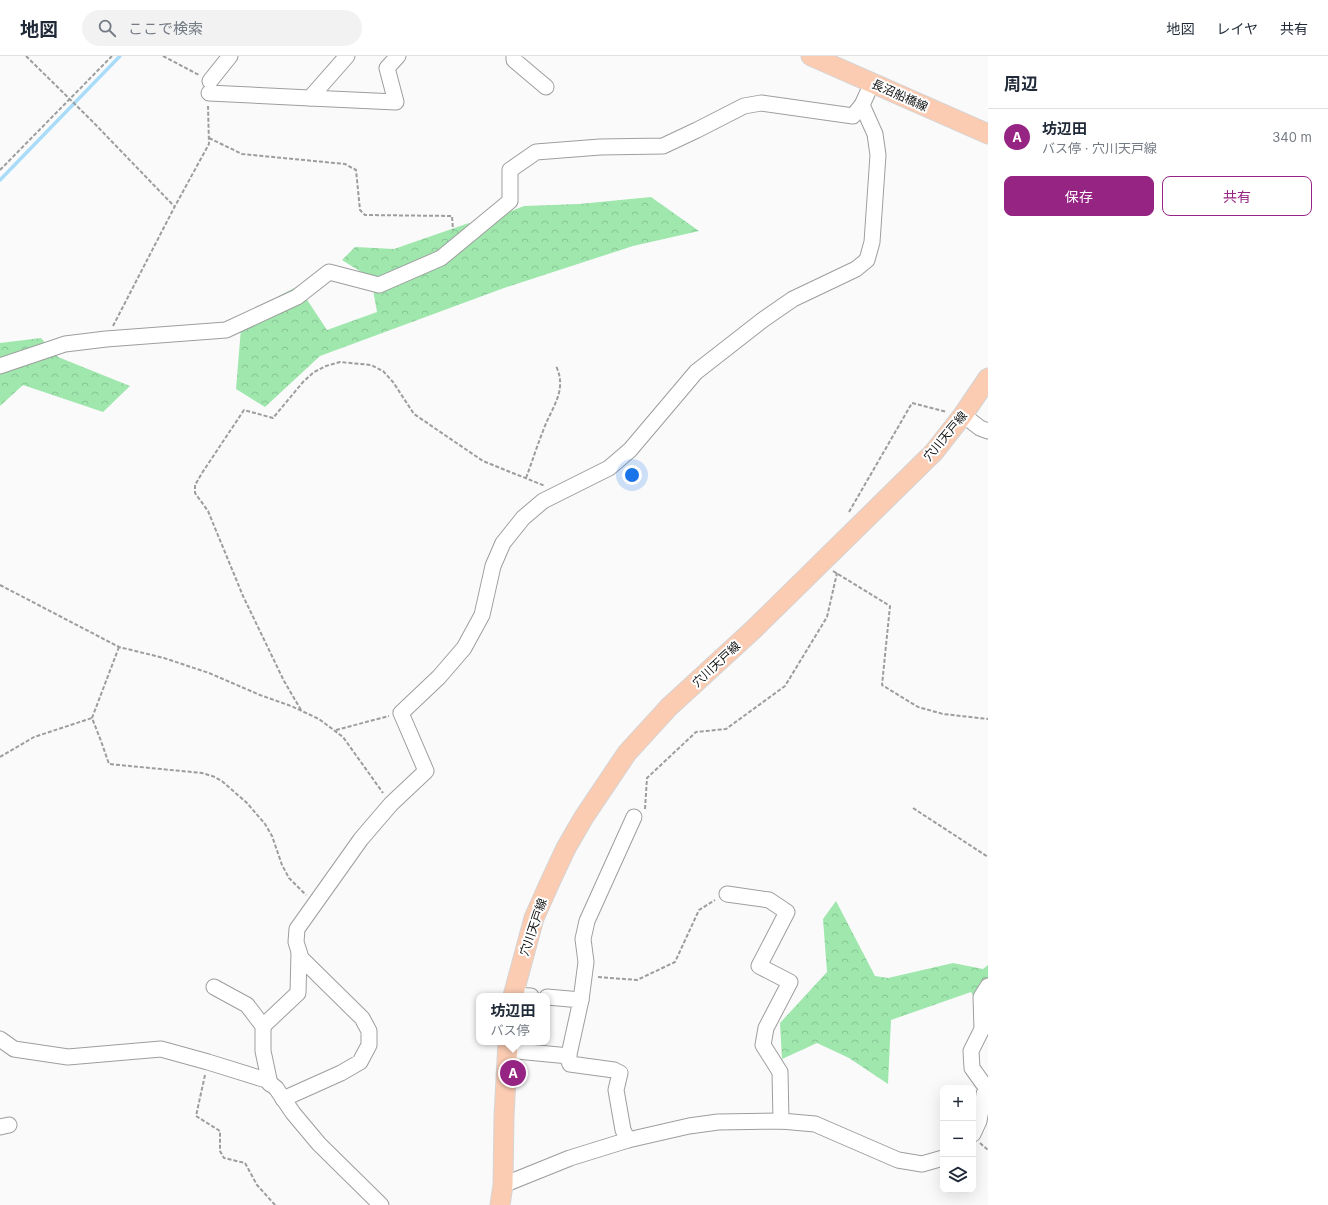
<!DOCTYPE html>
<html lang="ja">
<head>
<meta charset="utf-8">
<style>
	:root { --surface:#fff; --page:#f2f2f3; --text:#1f2937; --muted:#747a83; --line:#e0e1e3; --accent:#962483 }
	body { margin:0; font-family:Inter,"Noto Sans JP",sans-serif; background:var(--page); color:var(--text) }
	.controls { position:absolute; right:12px; bottom:12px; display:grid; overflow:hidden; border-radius:8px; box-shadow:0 4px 16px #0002 }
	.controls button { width:36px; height:36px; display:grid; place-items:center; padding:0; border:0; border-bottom:1px solid var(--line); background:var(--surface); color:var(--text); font:20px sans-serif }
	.you { position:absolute; left:632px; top:419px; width:14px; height:14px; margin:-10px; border:3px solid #fff; border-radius:50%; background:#1a73e8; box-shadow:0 0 0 6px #1a73e833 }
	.badge { display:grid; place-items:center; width:26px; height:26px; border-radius:50%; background:var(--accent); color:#fff; font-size:13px; font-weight:700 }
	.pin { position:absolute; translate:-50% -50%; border:2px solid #fff; box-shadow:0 1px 4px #0006 }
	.popup { position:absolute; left:476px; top:937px; width:74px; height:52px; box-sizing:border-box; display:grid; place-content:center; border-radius:8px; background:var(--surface); filter:drop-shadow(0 1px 3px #0005); font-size:13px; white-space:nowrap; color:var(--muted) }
	.popup b { font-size:15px; color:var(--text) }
	.popup::after { content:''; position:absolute; left:50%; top:100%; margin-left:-8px; border:8px solid transparent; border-top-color:var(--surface) }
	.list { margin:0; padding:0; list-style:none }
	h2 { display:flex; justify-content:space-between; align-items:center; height:52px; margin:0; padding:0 16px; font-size:17px }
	h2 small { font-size:13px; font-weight:400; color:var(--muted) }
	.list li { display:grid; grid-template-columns:26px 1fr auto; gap:12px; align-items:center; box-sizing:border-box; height:56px; padding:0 16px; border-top:1px solid var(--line) }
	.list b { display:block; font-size:15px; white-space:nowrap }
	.list p { margin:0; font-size:13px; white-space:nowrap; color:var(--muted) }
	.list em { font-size:13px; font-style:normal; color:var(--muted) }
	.actions { display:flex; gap:8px; padding:12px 16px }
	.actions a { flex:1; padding:9px 0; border:1px solid var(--accent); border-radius:8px; text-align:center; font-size:14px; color:var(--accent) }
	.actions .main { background:var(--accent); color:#fff }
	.icon { flex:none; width:22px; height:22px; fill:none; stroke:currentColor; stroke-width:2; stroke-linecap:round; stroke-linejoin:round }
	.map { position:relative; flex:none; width:988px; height:1149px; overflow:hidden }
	header { display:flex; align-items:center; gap:24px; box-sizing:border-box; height:56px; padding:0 20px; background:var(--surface); border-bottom:1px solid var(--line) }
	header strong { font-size:19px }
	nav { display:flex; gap:22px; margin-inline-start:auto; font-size:14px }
	.search { width:280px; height:36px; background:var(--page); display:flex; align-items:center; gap:10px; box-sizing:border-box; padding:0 14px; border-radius:22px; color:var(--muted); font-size:15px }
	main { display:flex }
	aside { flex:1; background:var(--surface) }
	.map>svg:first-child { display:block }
</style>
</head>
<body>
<header>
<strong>地図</strong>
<div class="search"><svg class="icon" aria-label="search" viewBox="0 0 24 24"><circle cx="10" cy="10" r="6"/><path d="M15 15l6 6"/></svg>ここで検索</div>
<nav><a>地図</a><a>レイヤ</a><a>共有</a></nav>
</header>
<main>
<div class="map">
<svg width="988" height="1149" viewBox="0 0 988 1149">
	<defs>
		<pattern id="forest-crowns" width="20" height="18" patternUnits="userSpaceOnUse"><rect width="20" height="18" fill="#9fe7ad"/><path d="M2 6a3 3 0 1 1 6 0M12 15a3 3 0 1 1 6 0" fill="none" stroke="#88c594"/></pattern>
	</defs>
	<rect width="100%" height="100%" fill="#fafafb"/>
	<!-- forest -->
	<g fill="url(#forest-crowns)">
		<polygon points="651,141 699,175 633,190 504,232 320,300 265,351 236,333 242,260 298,230 327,274 377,256 371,222 342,204 355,191 394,193 466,168 498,160 524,150 579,148"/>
		<polygon points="41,282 58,301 130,330 103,356 23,329 0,350 0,287"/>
		<polygon points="836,845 875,920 888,922 953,907 983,913 988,909 988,964 971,936 891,964 888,1028 849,1002 817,987 782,1003 780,967 827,916 823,863"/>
	</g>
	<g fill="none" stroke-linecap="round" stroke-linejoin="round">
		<!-- stream -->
		<polyline stroke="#a8dcf9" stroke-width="3.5" points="0,124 120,0"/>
		<!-- minor casing -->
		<g stroke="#9e9e9f" stroke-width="17">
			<g id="minor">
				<polyline points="514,0 514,4 546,31"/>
				<polyline points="210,25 230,0"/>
				<polyline points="209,37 310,42 347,0"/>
				<polyline points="310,42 396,46 387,12 398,0"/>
				<polyline points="0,310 65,288 106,283 226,274 297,241 329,216 379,229 441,202 504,150 510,145 510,114 536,96 600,91 663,90 697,74 744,50 761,47 853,60 862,49"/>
				<polyline points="963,359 980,372 988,375"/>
				<polyline points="727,838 769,844 787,856 759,910 790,926 766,972 763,989 780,1016 781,1065"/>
				<polyline points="214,931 247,949 263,970 263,995 270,1028"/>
				<polyline points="513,939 531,940"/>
				<polyline points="547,941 581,944 568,1003 570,1008 614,1014 620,1017 616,1034 623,1074 628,1084"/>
				<polyline points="581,944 586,906 583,883 587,865 634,761"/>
				<polyline points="263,970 298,937 299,896"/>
				<polyline points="0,983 14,993 68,1001 161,993 208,1006 266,1024 276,1032 293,1057 319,1088 381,1149"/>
				<polyline points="507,994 569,1000"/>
				<polyline points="987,1033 972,1012 971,995 982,973 981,941 988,930"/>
				<polyline points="283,1043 341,1017 360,1006 369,989 369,975 362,962 301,902 296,886 297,873 361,783 391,748 426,715 401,657 439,621 464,592 482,559 493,510 503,487 523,462 543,445 609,412 630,394 696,316 764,263 793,243 856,213 867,204 872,186 878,99 875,78 862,49 872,27"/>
				<polyline points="0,1071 9,1069"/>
				<polyline points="973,1078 979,1065 984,1038 988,1033"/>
				<polyline points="503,1129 570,1102 628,1084 689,1070 718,1066 781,1065 815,1068 898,1104 922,1108 943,1102"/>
			</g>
		</g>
		<!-- major casing -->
		<g stroke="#d4d4d4" stroke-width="21">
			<g id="major">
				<polyline points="811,0 988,78"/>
				<polyline points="513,940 534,862 551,824 566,792 584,761 627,697 669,651 754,573 934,396 963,359 988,322"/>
				<polyline points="500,1149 503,1129 504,1060 508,986"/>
			</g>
		</g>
		<!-- path -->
		<g stroke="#9c9d9d" stroke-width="2" stroke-dasharray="4 2" stroke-linecap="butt">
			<polyline points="26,0 93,66 174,150"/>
			<polyline points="163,0 199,19"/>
			<polyline points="209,82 242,98 345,108 356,114 360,154 365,159 452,160 453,174"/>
			<polyline points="0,114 112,0"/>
			<polyline points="113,270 175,150 209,88 208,50"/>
			<path d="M 526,422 C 532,406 537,390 543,375 C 551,352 568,335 556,310"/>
			<polyline points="849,456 912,347 947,356"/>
			<polyline points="833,515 890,550 882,629 918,651 943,658 988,663"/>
			<polyline points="0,529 119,591 164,602 209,617 260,639 291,650 319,663 343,681 383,737"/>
			<polyline points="119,591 92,662 101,685 109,708 202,717 215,721 223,726 247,747 265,768 272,780 282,809 289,822 306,839"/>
			<polyline points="301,654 284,625 243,540 208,455 195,437 195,429 202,417 244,354 273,362 303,326 314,316 326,310 340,306 371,309 383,315 393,326 414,358 483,405 545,430"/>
			<polyline points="336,674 389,660"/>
			<polyline points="0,701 34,681 92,662"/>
			<polyline points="913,752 988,801"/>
			<polyline points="645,753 647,722 696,676 726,673 785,630 827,561 837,517"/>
			<polyline points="598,921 637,924 675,906 699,854 715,844"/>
			<polyline points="205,1019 196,1060 220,1075 220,1095 224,1102 245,1107 257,1129 275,1149"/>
			<polyline points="980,1087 988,1094"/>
		</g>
		<!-- minor -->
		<use href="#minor" stroke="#fff" stroke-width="15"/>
		<!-- major -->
		<use href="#major" stroke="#fbcbb2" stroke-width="19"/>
	</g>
	<g text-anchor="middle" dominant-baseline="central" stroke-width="4" stroke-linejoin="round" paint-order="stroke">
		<!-- street labels -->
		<g font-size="12" fill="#0f1010" stroke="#fff">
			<text transform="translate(900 39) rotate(24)">長沼船橋線</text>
			<text transform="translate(945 380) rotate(-50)">穴川天戸線</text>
			<text transform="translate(716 608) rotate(-43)">穴川天戸線</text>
			<text transform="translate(533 871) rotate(-71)">穴川天戸線</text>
		</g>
	</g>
</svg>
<div class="controls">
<button>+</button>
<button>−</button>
<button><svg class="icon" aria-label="layers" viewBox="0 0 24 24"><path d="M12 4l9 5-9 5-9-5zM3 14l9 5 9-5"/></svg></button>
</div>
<div class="you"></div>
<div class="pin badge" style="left:513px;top:1017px">A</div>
<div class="popup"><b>坊辺田</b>バス停</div>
</div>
<aside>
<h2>周辺<small></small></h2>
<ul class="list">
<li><span class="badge">A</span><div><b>坊辺田</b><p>バス停 · 穴川天戸線</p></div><em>340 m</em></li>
</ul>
<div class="actions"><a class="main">保存</a><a>共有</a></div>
</aside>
</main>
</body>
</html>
